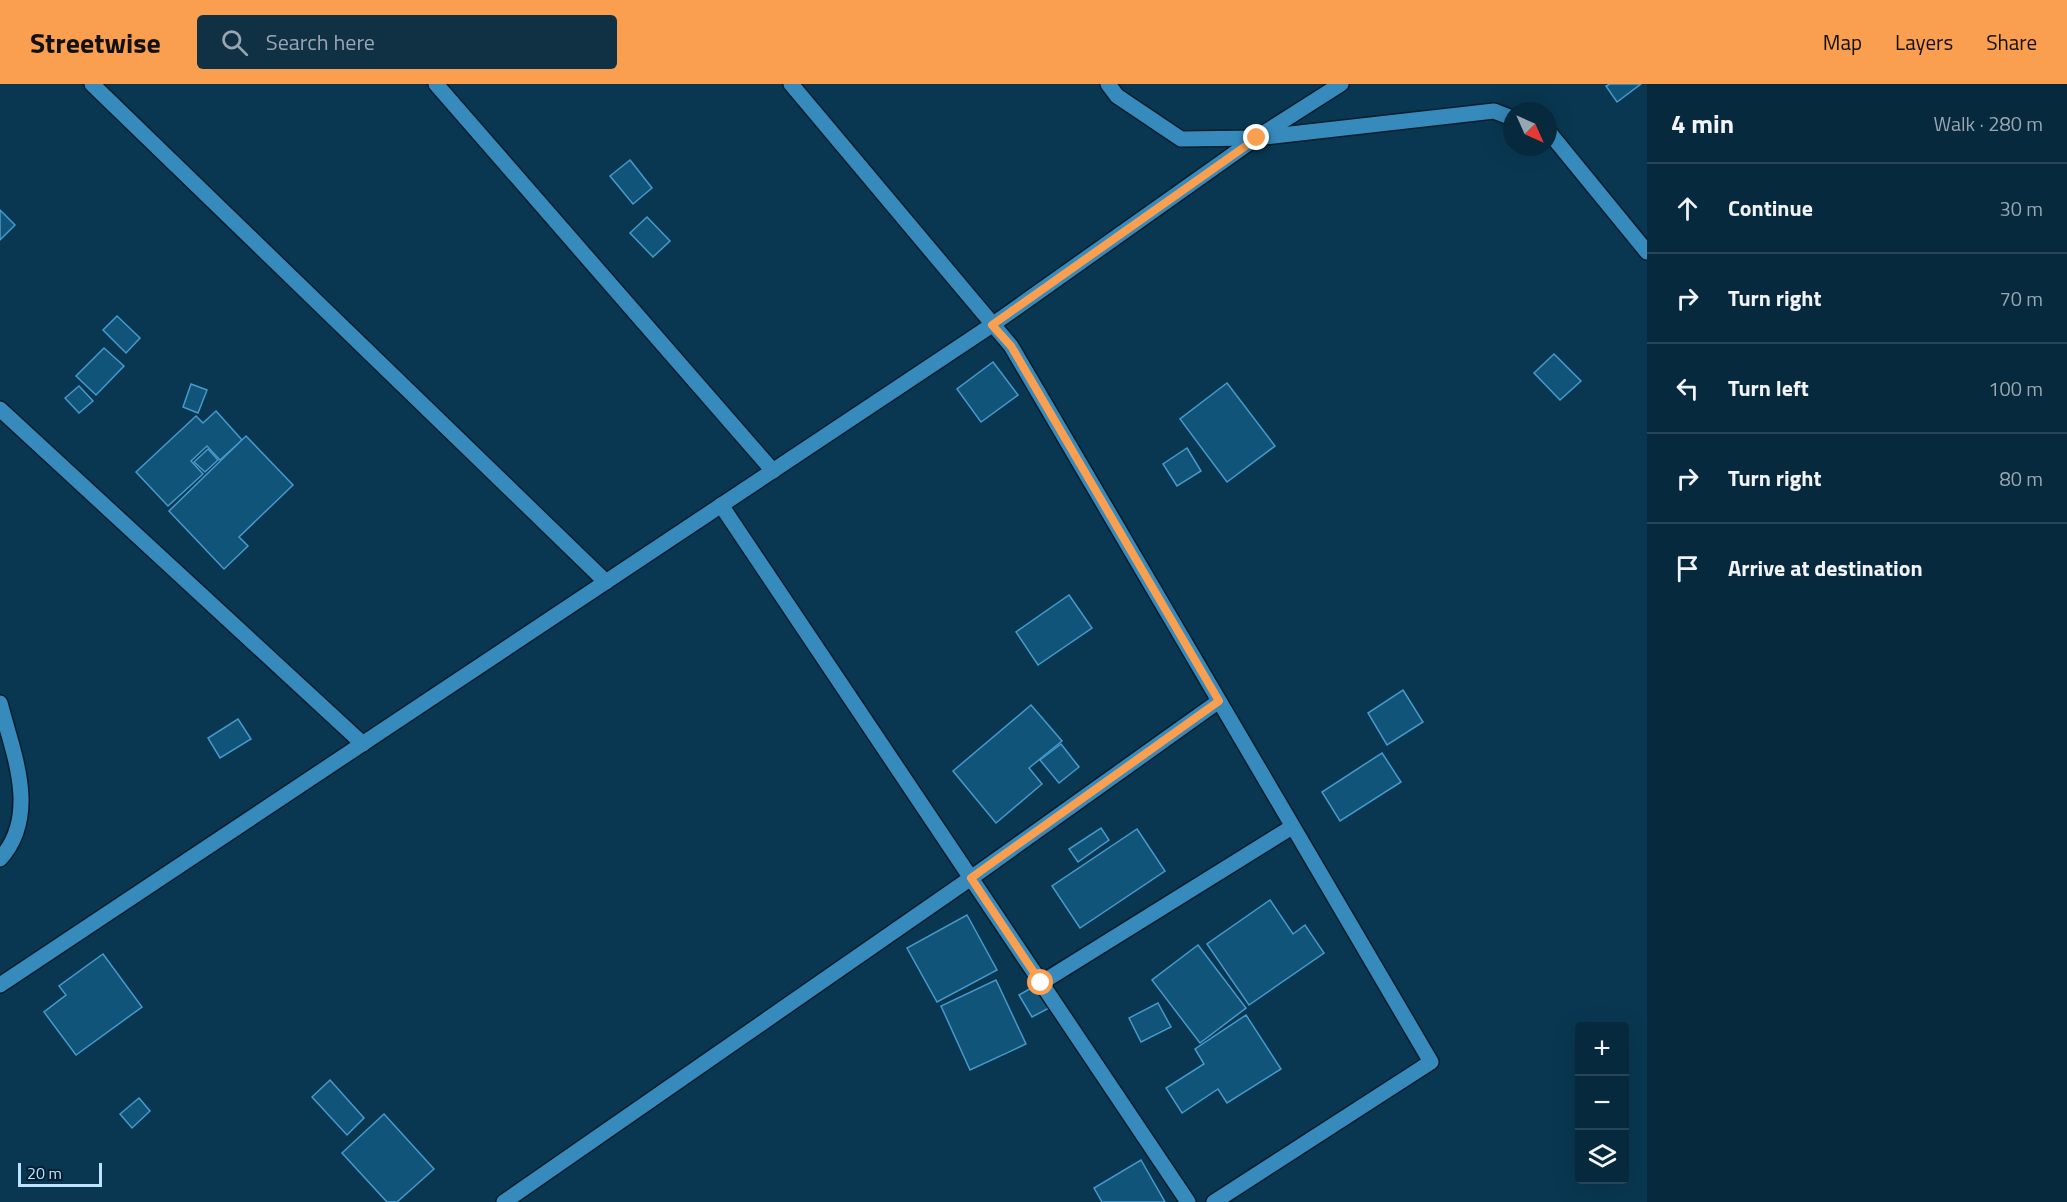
<!DOCTYPE html>
<html lang="en">
<head>
<meta charset="utf-8">
<style>
	:root { --surface:#07293d; --page:#103144; --text:#f1f3f6; --muted:#98a6b0; --line:#284557; --accent:#fa9f4f }
	body { margin:0; font-family:"Titillium Web",sans-serif; background:var(--page); color:var(--text) }
	.controls { position:absolute; right:18px; bottom:18px; display:grid; overflow:hidden; border-radius:6px; box-shadow:0 6px 24px #0002 }
	.controls button { width:54px; height:54px; display:grid; place-items:center; padding:0; border:0; border-bottom:2px solid var(--line); background:var(--surface); color:var(--text); font:30px sans-serif }
	.compass { position:absolute; left:1503px; top:18px; width:54px; height:54px; border-radius:50%; background:var(--surface); box-shadow:0 6px 24px #0002; rotate:135deg }
	.scale { position:absolute; left:18px; bottom:15px; width:84px; box-sizing:border-box; padding-left:6px; border:3px solid #bde3fe; border-top:0; font-size:16px; line-height:21px; white-space:nowrap; color:#bde3fe; -webkit-text-stroke:4px #001e32; paint-order:stroke }
	.stop { position:absolute; width:18px; height:18px; margin:-14px; border:4px solid #fa9f4f; border-radius:50%; background:#fff }
	.stop.end { background:#fa9f4f; border-color:#fff; box-shadow:0 2px 6px #0008 }
	.list { margin:0; padding:0; list-style:none }
	h2 { display:flex; justify-content:space-between; align-items:center; height:78px; margin:0; padding:0 24px; font-size:26px }
	h2 small { font-size:20px; font-weight:400; color:var(--muted) }
	.list li { display:grid; grid-template-columns:39px 1fr auto; gap:18px; align-items:center; box-sizing:border-box; height:90px; padding:0 24px; border-top:2px solid var(--line) }
	.list b { display:block; font-size:22px; white-space:nowrap }
	.list em { font-size:20px; font-style:normal; color:var(--muted) }
	.icon { flex:none; width:33px; height:33px; fill:none; stroke:currentColor; stroke-width:2; stroke-linecap:round; stroke-linejoin:round }
	.map { position:relative; flex:none; width:1647px; height:1118px; overflow:hidden }
	header { display:flex; align-items:center; gap:36px; box-sizing:border-box; height:84px; padding:0 30px; background:var(--accent); color:#111 }
	header strong { font-size:28px }
	nav { display:flex; gap:33px; margin-inline-start:auto; font-size:21px }
	.search { width:420px; height:54px; background:var(--page); display:flex; align-items:center; gap:15px; box-sizing:border-box; padding:0 21px; border-radius:6px; color:var(--muted); font-size:22px }
	main { display:flex }
	aside { flex:1; background:var(--surface) }
	.map>svg:first-child { display:block }
</style>
</head>
<body>
<header>
<strong>Streetwise</strong>
<div class="search"><svg class="icon" aria-label="search" viewBox="0 0 24 24"><circle cx="10" cy="10" r="6"/><path d="M15 15l6 6"/></svg>Search here</div>
<nav><a>Map</a><a>Layers</a><a>Share</a></nav>
</header>
<main>
<div class="map">
<svg width="1647" height="1118" viewBox="0 0 1647 1118">
	<rect width="100%" height="100%" fill="#093751"/>
	<!-- building -->
	<g fill="#105479" stroke="#4799cb" stroke-width="1.5">
		<polygon points="1610,0 1641,0 1617,18 1606,2"/>
		<polygon points="630,76 652,104 633,120 610,92"/>
		<polygon points="0,126 15,141 0,156"/>
		<polygon points="647,133 670,157 653,173 630,149"/>
		<polygon points="117,232 140,254 126,269 103,246"/>
		<polygon points="104,264 124,282 96,311 76,292"/>
		<polygon points="1554,270 1581,297 1560,316 1534,289"/>
		<polygon points="993,278 1018,311 981,338 957,305"/>
		<polygon points="1227,299 1275,362 1227,398 1180,335"/>
		<polygon points="191,300 207,306 198,329 183,323"/>
		<polygon points="79,302 93,317 79,329 65,314"/>
		<polygon points="216,327 242,356 220,376 207,362 191,377 203,390 168,422 136,388 196,332 203,339"/>
		<polygon points="246,352 293,401 239,453 248,462 224,485 169,427"/>
		<polygon points="1187,364 1201,387 1177,402 1163,380"/>
		<polygon points="208,365 218,376 205,388 194,378"/>
		<polygon points="1069,511 1092,544 1038,581 1016,548"/>
		<polygon points="1403,606 1423,638 1387,661 1368,629"/>
		<polygon points="1031,621 1062,657 1029,684 1042,700 996,739 953,687"/>
		<polygon points="238,635 251,655 220,674 208,654"/>
		<polygon points="1061,660 1079,683 1059,699 1040,676"/>
		<polygon points="1382,669 1401,698 1340,737 1322,708"/>
		<polygon points="1101,744 1109,756 1078,778 1069,765"/>
		<polygon points="1137,745 1165,787 1080,844 1052,802"/>
		<polygon points="1270,816 1293,850 1305,841 1324,869 1249,921 1207,860"/>
		<polygon points="967,831 997,886 937,918 907,864"/>
		<polygon points="1198,861 1246,924 1200,959 1152,896"/>
		<polygon points="103,870 142,923 76,971 44,928 66,911 59,902"/>
		<polygon points="996,896 1026,960 970,986 941,922"/>
		<polygon points="1038,900 1051,923 1032,933 1019,911"/>
		<polygon points="1158,919 1171,943 1141,958 1129,934"/>
		<polygon points="1246,931 1281,985 1227,1019 1218,1005 1182,1029 1166,1004 1204,980 1195,965"/>
		<polygon points="330,996 364,1034 347,1051 312,1013"/>
		<polygon points="139,1014 150,1027 132,1044 120,1030"/>
		<polygon points="384,1030 434,1085 397,1118 387,1118 342,1069"/>
		<polygon points="1141,1076 1165,1118 1102,1118 1094,1104"/>
	</g>
	<g fill="none" stroke-linecap="round" stroke-linejoin="round">
		<!-- minor casing -->
		<g stroke="#041e2d" stroke-width="18">
			<g id="minor">
				<polyline points="92,0 606,498"/>
				<polyline points="436,0 773,387"/>
				<polyline points="791,0 1011,262 1431,978 1214,1118"/>
				<polyline points="1108,0 1117,12 1181,55 1256,54 1494,27 1512,34"/>
				<polyline points="1548,47 1647,168"/>
				<polyline points="0,325 363,660"/>
				<polyline points="721,421 1188,1118"/>
				<path d="M 0,619 C 13,669 40,731 0,775"/>
				<polyline points="1041,899 1292,743"/>
				<polyline points="0,901 992,241 1256,54 1341,0"/>
				<polyline points="504,1118 971,794 1219,617"/>
			</g>
		</g>
		<!-- minor -->
		<use href="#minor" stroke="#378abc" stroke-width="15"/>
	</g>
	<g fill="none" stroke-linecap="round" stroke-linejoin="round">
		<!-- route -->
		<polyline stroke="#fa9f4f" stroke-width="8" points="1041,899 971,794 1219,617 1011,262 992,241 1257,54"/>
	</g>
</svg>
<div class="controls">
<button>+</button>
<button>−</button>
<button><svg class="icon" aria-label="layers" viewBox="0 0 24 24"><path d="M12 4l9 5-9 5-9-5zM3 14l9 5 9-5"/></svg></button>
</div>
<svg class="compass" viewBox="-18 -18 36 36"><path d="M0-13l5 13h-10z" fill="#e53935"/><path d="M0 13l5-13h-10z" fill="#98a6b0"/></svg>
<div class="scale">20 m</div>
<div class="stop" style="left:1041px;top:899px"></div>
<div class="stop end" style="left:1257px;top:54px"></div>
</div>
<aside>
<h2>4 min<small>Walk · 280 m</small></h2>
<ul class="list">
<li><svg class="icon" aria-label="ahead" viewBox="0 0 24 24"><path d="M12 20V5M6 11l6-6 6 6"/></svg><div><b>Continue</b></div><em>30 m</em></li>
<li><svg class="icon" aria-label="right" viewBox="0 0 24 24"><path d="M7 20v-9h11M14 6l5 5-5 5"/></svg><div><b>Turn right</b></div><em>70 m</em></li>
<li><svg class="icon" aria-label="left" viewBox="0 0 24 24"><path d="M17 20v-9H6M10 6l-5 5 5 5"/></svg><div><b>Turn left</b></div><em>100 m</em></li>
<li><svg class="icon" aria-label="right" viewBox="0 0 24 24"><path d="M7 20v-9h11M14 6l5 5-5 5"/></svg><div><b>Turn right</b></div><em>80 m</em></li>
<li><svg class="icon" aria-label="arrive" viewBox="0 0 24 24"><path d="M6 21V4h12l-3 4 3 4H6"/></svg><div><b>Arrive at destination</b></div></li>
</ul>
</aside>
</main>
</body>
</html>
